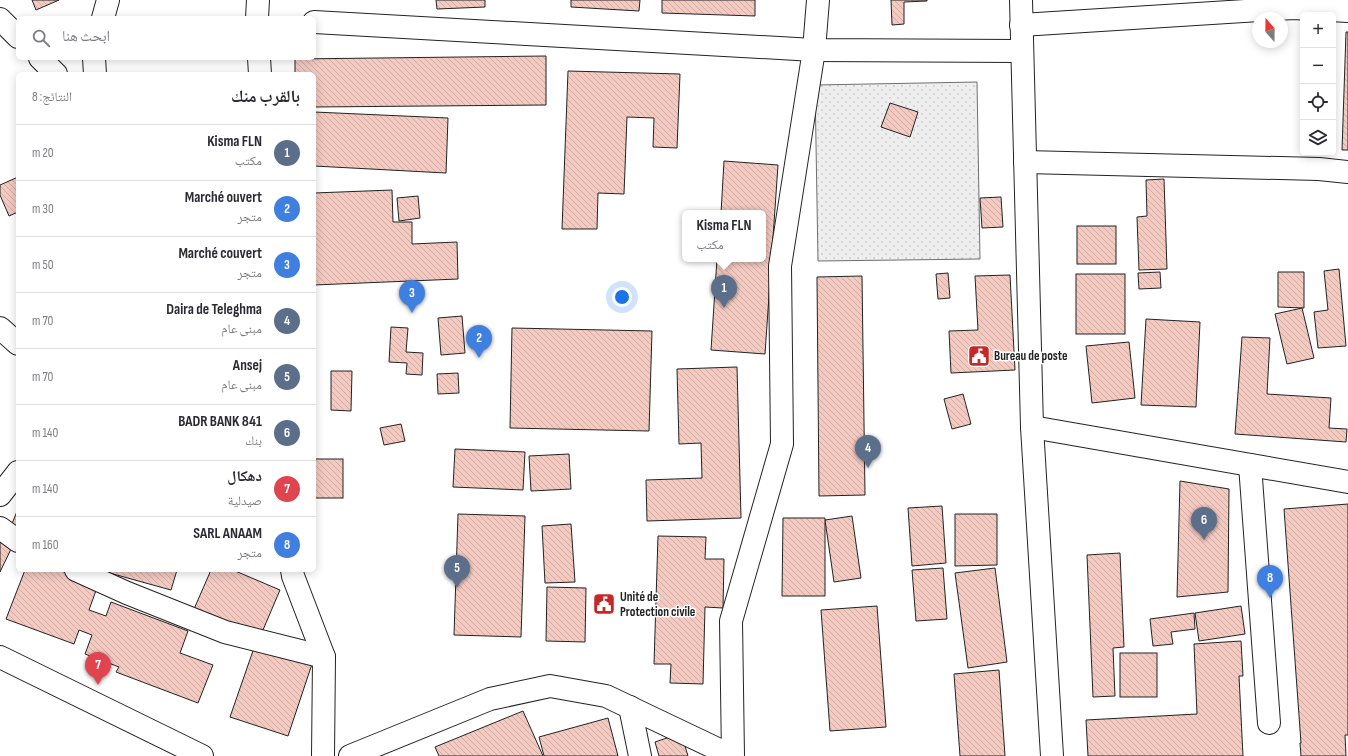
<!DOCTYPE html>
<html lang="ar">
<head>
<meta charset="utf-8">
<style>
	:root { --surface:#fff; --page:#f7f7f7; --text:#2b2b33; --muted:#7c7c81; --line:#e1e1e2; --accent:#c62828 }
	body { margin:0; font-family:"Sofia Sans Condensed","Noto Naskh Arabic",sans-serif; background:var(--page); color:var(--text); direction:rtl }
	.controls { position:absolute; right:12px; top:12px; display:grid; overflow:hidden; border-radius:6px; box-shadow:0 2px 10px #0003 }
	.controls button { width:36px; height:36px; display:grid; place-items:center; padding:0; border:0; border-bottom:1px solid var(--line); background:var(--surface); color:var(--text); font:20px sans-serif }
	.compass { position:absolute; left:1252px; top:12px; width:36px; height:36px; border-radius:50%; background:var(--surface); box-shadow:0 2px 10px #0003; rotate:340deg }
	.you { position:absolute; left:622px; top:297px; width:14px; height:14px; margin:-10px; border:3px solid #fff; border-radius:50%; background:#1a73e8; box-shadow:0 0 0 6px #1a73e833 }
	.badge { display:grid; place-items:center; width:26px; height:26px; border-radius:50%; background:var(--accent); color:#fff; font-size:13px; font-weight:700 }
	.pin { position:absolute; translate:-50% -33px; filter:drop-shadow(0 1px 2px #0008) }
	.pin::after { content:''; position:absolute; top:21px; width:14px; height:12px; background:inherit; clip-path:polygon(0 0,100% 0,50% 100%) }
	.popup { position:absolute; left:682px; top:210px; width:84px; height:52px; box-sizing:border-box; display:grid; place-content:center; border-radius:6px; background:var(--surface); filter:drop-shadow(0 1px 3px #0005); font-size:13px; white-space:nowrap; color:var(--muted) }
	.popup b { font-size:15px; color:var(--text) }
	.popup::after { content:''; position:absolute; left:50%; top:100%; margin-left:-8px; border:8px solid transparent; border-top-color:var(--surface) }
	.list { margin:0; padding:0; list-style:none }
	h2 { display:flex; justify-content:space-between; align-items:center; height:52px; margin:0; padding:0 16px; font-size:17px }
	h2 small { font-size:13px; font-weight:400; color:var(--muted) }
	.list li { display:grid; grid-template-columns:26px 1fr auto; gap:12px; align-items:center; box-sizing:border-box; height:56px; padding:0 16px; border-top:1px solid var(--line) }
	.list b { display:block; font-size:15px; white-space:nowrap }
	.list p { margin:0; font-size:13px; white-space:nowrap; color:var(--muted) }
	.list em { font-size:13px; font-style:normal; color:var(--muted) }
	.icon { flex:none; width:22px; height:22px; fill:none; stroke:currentColor; stroke-width:2; stroke-linecap:round; stroke-linejoin:round }
	.map { position:relative; flex:none; width:1348px; height:756px; overflow:hidden; direction:ltr }
	.search { position:absolute; background:var(--surface); box-shadow:0 2px 10px #0003; left:16px; top:16px; width:300px; height:44px; display:flex; align-items:center; gap:10px; box-sizing:border-box; padding:0 14px; border-radius:6px; color:var(--muted); font-size:15px }
	.panel { position:absolute; background:var(--surface); box-shadow:0 2px 10px #0003; left:16px; top:72px; width:300px; height:500px; border-radius:6px; direction:rtl }
	.map>svg:first-child { display:block }
</style>
</head>
<body>
<div class="map">
<svg width="1348" height="756" viewBox="0 0 1348 756">
	<defs>
		<pattern id="park-dots" width="8" height="8" patternUnits="userSpaceOnUse"><rect width="8" height="8" fill="#eee"/><path d="M2 2h.1M6 6h.1" fill="none" stroke="#ccc" stroke-width="1.8" stroke-linecap="round"/></pattern>
		<pattern id="building-back-hatch" width="6" height="6" patternUnits="userSpaceOnUse"><rect width="6" height="6" fill="#f3c9c0"/><path d="M-1 5l2 2M0 0l6 6M5-1l2 2" fill="none" stroke="#d0aca5"/></pattern>
	</defs>
	<rect width="100%" height="100%" fill="#fff"/>
	<!-- park -->
	<polygon fill="url(#park-dots)" stroke="#6f6f6f" points="977,82 980,259 818,261 815,85"/>
	<!-- building -->
	<g fill="url(#building-back-hatch)" stroke="#222">
		<polygon points="32,0 59,0 36,10"/>
		<polygon points="436,0 485,0 485,7 437,9"/>
		<polygon points="571,0 640,0 639,11 571,7"/>
		<polygon points="662,0 755,0 755,16 662,13"/>
		<polygon points="891,0 927,0 927,1 904,2 904,24 892,25"/>
		<polygon points="1346,32 1348,32 1348,150 1342,150"/>
		<polygon points="546,56 546,105 314,107 314,74 295,74 295,59"/>
		<polygon points="568,71 680,74 677,148 653,147 654,118 627,117 624,194 598,193 597,229 562,229"/>
		<polygon points="890,103 918,112 910,137 881,127"/>
		<polygon points="314,112 448,118 446,173 314,166"/>
		<polygon points="724,161 778,165 765,354 711,350 717,259 763,259 763,213 721,213"/>
		<polygon points="18,177 18,212 9,216 0,195 0,185"/>
		<polygon points="1164,179 1167,269 1139,270 1137,217 1147,216 1146,180"/>
		<polygon points="392,190 393,222 412,222 412,244 457,242 458,279 314,285 314,193"/>
		<polygon points="418,196 420,218 399,221 397,198"/>
		<polygon points="1001,197 1003,227 982,228 980,198"/>
		<rect x="1077" y="226" width="39" height="38"/>
		<polygon points="1339,269 1346,346 1318,348 1314,312 1328,310 1324,271"/>
		<polygon points="1160,272 1161,288 1139,289 1138,273"/>
		<polygon points="1278,272 1304,272 1304,308 1278,307"/>
		<polygon points="948,273 950,298 938,299 936,274"/>
		<rect x="1076" y="274" width="49" height="60"/>
		<polygon points="1010,275 1015,370 951,373 949,331 978,330 975,276"/>
		<polygon points="862,276 865,495 819,496 817,277"/>
		<polygon points="1302,308 1314,358 1287,364 1275,314"/>
		<polygon points="462,316 465,353 441,355 438,318"/>
		<polygon points="1146,319 1200,322 1196,407 1141,405"/>
		<polygon points="391,327 408,328 406,352 423,353 422,375 406,374 407,363 389,362"/>
		<polygon points="512,328 652,331 649,431 510,428"/>
		<polygon points="1242,337 1270,338 1267,394 1331,398 1329,428 1347,429 1346,442 1235,434"/>
		<polygon points="1129,342 1135,398 1092,403 1086,346"/>
		<polygon points="737,367 741,518 647,521 646,480 702,478 701,443 679,444 677,369"/>
		<polygon points="331,371 352,371 351,411 331,410"/>
		<polygon points="458,373 459,393 438,394 437,374"/>
		<polygon points="963,394 971,424 952,429 944,399"/>
		<polygon points="401,424 405,441 384,445 380,428"/>
		<polygon points="455,449 525,452 523,490 453,487"/>
		<polygon points="569,454 571,489 531,491 529,456"/>
		<rect x="314" y="459" width="29" height="39"/>
		<polygon points="1180,481 1229,489 1228,592 1177,597"/>
		<polygon points="1348,504 1348,735 1345,735 1346,756 1301,756 1300,743 1301,743 1284,509"/>
		<polygon points="942,506 946,563 912,566 908,508"/>
		<polygon points="18,509 18,534 9,531"/>
		<polygon points="458,514 525,516 521,637 454,635"/>
		<polygon points="955,514 997,514 997,565 955,566"/>
		<polygon points="852,516 861,578 834,582 825,520"/>
		<polygon points="783,518 825,518 825,596 782,596"/>
		<polygon points="571,524 575,582 545,583 542,526"/>
		<polygon points="658,536 706,537 705,559 724,559 723,608 705,607 703,684 670,683 671,664 654,664"/>
		<polygon points="0,539 13,545 0,572"/>
		<polygon points="1120,553 1124,647 1113,648 1115,696 1093,697 1087,555"/>
		<polygon points="943,568 947,619 916,621 912,570"/>
		<polygon points="995,568 1007,662 968,668 955,573"/>
		<polygon points="25,570 59,570 98,585 89,610 106,616 111,602 188,631 180,653 213,665 198,703 116,672 119,667 85,654 92,635 79,630 74,644 6,619"/>
		<polygon points="107,570 177,570 171,590 106,572"/>
		<polygon points="211,570 233,570 280,590 260,637 194,609"/>
		<polygon points="547,587 586,588 585,642 546,641"/>
		<polygon points="877,606 886,727 830,731 821,610"/>
		<polygon points="1241,606 1245,634 1199,641 1195,613"/>
		<polygon points="1194,613 1195,629 1171,632 1173,644 1153,646 1150,619"/>
		<polygon points="1241,641 1243,676 1239,676 1243,756 1088,756 1086,720 1197,714 1194,644"/>
		<polygon points="255,645 312,664 288,736 230,717"/>
		<rect x="1120" y="653" width="37" height="44"/>
		<polygon points="999,670 1005,756 960,756 954,674"/>
		<polygon points="523,711 543,756 439,756 435,747"/>
		<polygon points="608,718 618,756 544,756 539,737"/>
		<polygon points="681,733 688,756 659,756 655,742"/>
	</g>
	<g fill="none" stroke-linecap="round" stroke-linejoin="round">
		<!-- street casing -->
		<g stroke="#222" stroke-width="24">
			<g id="street">
				<polyline points="103,18 108,0"/>
				<polyline points="257,18 258,0"/>
				<polyline points="0,19 18,37"/>
				<polyline points="314,22 814,50 1021,51"/>
				<polyline points="1021,25 1293,8 1348,11"/>
				<polyline points="40,58 56,74"/>
				<polyline points="94,58 95,74"/>
				<polyline points="259,58 260,74"/>
				<polyline points="1025,162 1319,169 1348,172"/>
				<polyline points="0,328 18,344"/>
				<polyline points="1250,465 1269,723"/>
				<polyline points="0,495 18,472"/>
				<polyline points="0,528 18,541"/>
				<polyline points="76,570 127,593 225,632 324,657"/>
				<polyline points="292,570 293,576 324,657 323,756"/>
				<polyline points="0,657 202,756"/>
				<polyline points="630,707 640,756"/>
				<polyline points="733,756 731,621 782,444 780,266 814,50 818,0"/>
			</g>
		</g>
		<!-- primary casing -->
		<g stroke="#222" stroke-width="24">
			<g id="primary">
				<polyline points="1021,0 1032,427 1052,756"/>
				<polyline points="1032,427 1348,482"/>
				<polyline points="350,756 490,699 550,686 606,696 732,756"/>
			</g>
		</g>
		<!-- street -->
		<use href="#street" stroke="#fff" stroke-width="22"/>
		<!-- primary -->
		<use href="#primary" stroke="#fff" stroke-width="22"/>
	</g>
	<!-- icons -->
	<defs>
		<g id="civic-square" transform="scale(1.15)"><rect x="-9" y="-9" width="18" height="18" rx="4" fill="#c62828" stroke="#fff"/><path d="M-.6-6.5H3V-4.5H.6V-3L4-1V1h2V6H-6V1h2V-1L-.6-3ZM-1.2 2.5V6h2.4V2.5Z" fill="#fff"/></g>
	</defs>
	<g fill-rule="evenodd">
		<use href="#civic-square" x="979" y="356"/>
		<use href="#civic-square" x="604" y="604"/>
	</g>
	<g text-anchor="middle" dominant-baseline="central" stroke-width="3" stroke-linejoin="round" paint-order="stroke">
		<!-- poi labels -->
		<g font-size="13" font-weight="bold" fill="#222" stroke="#fff" text-anchor="start">
			<text x="994" y="356">Bureau de poste</text>
			<text x="620" y="597">Unité de<tspan x="620" dy="15">Protection civile</tspan></text>
		</g>
	</g>
</svg>
<div class="controls">
<button>+</button>
<button>−</button>
<button><svg class="icon" aria-label="locate" viewBox="0 0 24 24"><circle cx="12" cy="12" r="6"/><path d="M12 2v4M12 18v4M2 12h4M18 12h4"/></svg></button>
<button><svg class="icon" aria-label="layers" viewBox="0 0 24 24"><path d="M12 4l9 5-9 5-9-5zM3 14l9 5 9-5"/></svg></button>
</div>
<svg class="compass" viewBox="-18 -18 36 36"><path d="M0-13l5 13h-10z" fill="#e53935"/><path d="M0 13l5-13h-10z" fill="#7c7c81"/></svg>
<div class="you"></div>
<div class="pin badge" style="left:724px;top:308px;background:#5c6f8a">1</div>
<div class="popup"><b>Kisma FLN</b>مكتب</div>
<div class="pin badge" style="left:479px;top:358px;background:#3f7fe0">2</div>
<div class="pin badge" style="left:412px;top:313px;background:#3f7fe0">3</div>
<div class="pin badge" style="left:868px;top:468px;background:#5c6f8a">4</div>
<div class="pin badge" style="left:457px;top:588px;background:#5c6f8a">5</div>
<div class="pin badge" style="left:1204px;top:540px;background:#5c6f8a">6</div>
<div class="pin badge" style="left:98px;top:685px;background:#e0444e">7</div>
<div class="pin badge" style="left:1270px;top:598px;background:#3f7fe0">8</div>
<div class="search"><svg class="icon" aria-label="search" viewBox="0 0 24 24"><circle cx="10" cy="10" r="6"/><path d="M15 15l6 6"/></svg>ابحث هنا</div>
<section class="panel">
<h2>بالقرب منك<small>النتائج: 8</small></h2>
<ul class="list">
<li><span class="badge" style="background:#5c6f8a">1</span><div><b>Kisma FLN</b><p>مكتب</p></div><em>20 m</em></li>
<li><span class="badge" style="background:#3f7fe0">2</span><div><b>Marché ouvert</b><p>متجر</p></div><em>30 m</em></li>
<li><span class="badge" style="background:#3f7fe0">3</span><div><b>Marché couvert</b><p>متجر</p></div><em>50 m</em></li>
<li><span class="badge" style="background:#5c6f8a">4</span><div><b>Daira de Teleghma</b><p>مبنى عام</p></div><em>70 m</em></li>
<li><span class="badge" style="background:#5c6f8a">5</span><div><b>Ansej</b><p>مبنى عام</p></div><em>70 m</em></li>
<li><span class="badge" style="background:#5c6f8a">6</span><div><b>BADR BANK 841</b><p>بنك</p></div><em>140 m</em></li>
<li><span class="badge" style="background:#e0444e">7</span><div><b>دهكال</b><p>صيدلية</p></div><em>140 m</em></li>
<li><span class="badge" style="background:#3f7fe0">8</span><div><b>SARL ANAAM</b><p>متجر</p></div><em>160 m</em></li>
</ul>
</section>
</div>
</body>
</html>
